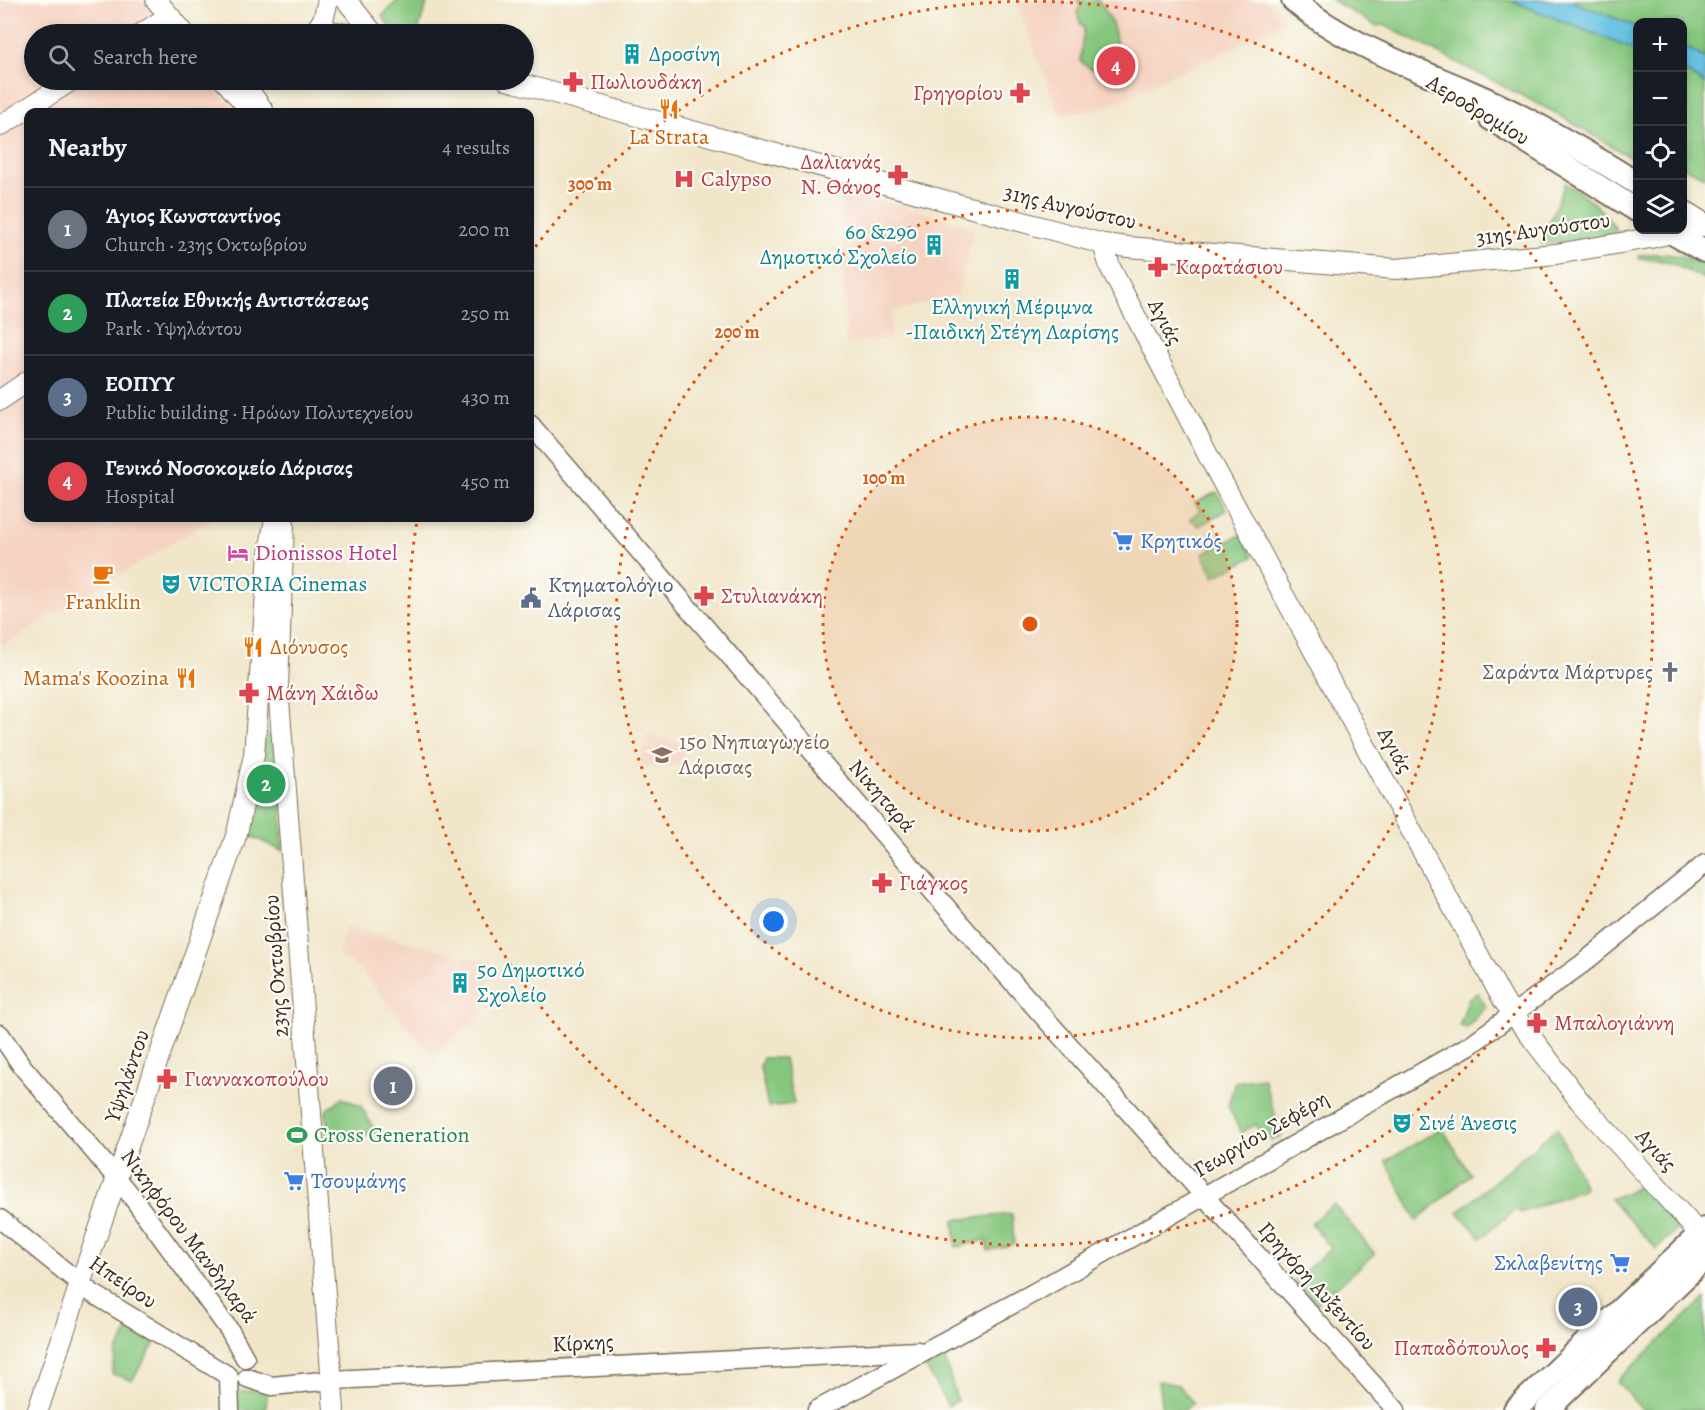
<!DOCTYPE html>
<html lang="en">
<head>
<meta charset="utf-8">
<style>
	:root { --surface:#171b24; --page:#242831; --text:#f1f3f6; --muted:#9ea1a6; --line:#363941; --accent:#1a73e8 }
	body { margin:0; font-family:Alegreya,serif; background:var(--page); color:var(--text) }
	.controls { position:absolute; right:18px; top:18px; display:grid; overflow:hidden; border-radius:12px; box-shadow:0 3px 9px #0003 }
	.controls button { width:54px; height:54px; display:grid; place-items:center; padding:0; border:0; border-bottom:2px solid var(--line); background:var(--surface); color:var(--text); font:30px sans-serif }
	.you { position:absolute; left:774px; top:922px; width:21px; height:21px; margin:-15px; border:4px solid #fff; border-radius:50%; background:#1a73e8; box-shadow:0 0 0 9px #1a73e833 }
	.badge { display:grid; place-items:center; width:39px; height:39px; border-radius:50%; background:var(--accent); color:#fff; font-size:20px; font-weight:700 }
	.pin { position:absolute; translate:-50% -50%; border:3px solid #fff; box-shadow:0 2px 6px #0006 }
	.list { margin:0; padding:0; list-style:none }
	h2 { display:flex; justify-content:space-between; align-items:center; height:78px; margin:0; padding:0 24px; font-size:26px }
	h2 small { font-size:20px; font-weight:400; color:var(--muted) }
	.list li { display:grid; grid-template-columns:39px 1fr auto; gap:18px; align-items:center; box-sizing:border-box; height:84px; padding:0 24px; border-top:2px solid var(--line) }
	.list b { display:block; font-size:22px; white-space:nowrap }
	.list p { margin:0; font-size:20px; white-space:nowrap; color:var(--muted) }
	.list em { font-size:20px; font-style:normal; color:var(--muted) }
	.icon { flex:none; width:33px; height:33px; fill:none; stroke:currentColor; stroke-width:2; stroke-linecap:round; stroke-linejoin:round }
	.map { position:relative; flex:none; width:1705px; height:1410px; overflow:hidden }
	.search { position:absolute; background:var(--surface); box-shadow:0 3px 9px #0003; left:24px; top:24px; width:510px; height:66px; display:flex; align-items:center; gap:15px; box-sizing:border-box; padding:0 21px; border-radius:33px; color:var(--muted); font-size:22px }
	.panel { position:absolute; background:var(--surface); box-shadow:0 3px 9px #0003; left:24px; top:108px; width:510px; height:414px; border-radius:12px }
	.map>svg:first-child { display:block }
</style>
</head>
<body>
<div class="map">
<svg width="1705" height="1410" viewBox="0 0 1705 1410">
	<rect width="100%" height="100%" fill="#fdfcf7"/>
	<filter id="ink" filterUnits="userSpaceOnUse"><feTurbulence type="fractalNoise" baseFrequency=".0167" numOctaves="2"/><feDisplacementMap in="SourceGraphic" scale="12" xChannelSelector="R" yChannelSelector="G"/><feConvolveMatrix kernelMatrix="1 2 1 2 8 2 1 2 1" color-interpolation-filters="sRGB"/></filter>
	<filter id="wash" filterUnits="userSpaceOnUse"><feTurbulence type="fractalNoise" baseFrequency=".008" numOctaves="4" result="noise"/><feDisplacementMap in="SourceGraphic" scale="24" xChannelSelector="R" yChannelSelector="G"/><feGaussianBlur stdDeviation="1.35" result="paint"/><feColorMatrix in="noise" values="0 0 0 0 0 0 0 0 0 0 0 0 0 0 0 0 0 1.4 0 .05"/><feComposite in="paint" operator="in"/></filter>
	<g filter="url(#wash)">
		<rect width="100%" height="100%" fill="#f1e6ca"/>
		<!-- built -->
		<g fill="#f5d3c1">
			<polygon points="0,0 142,0 170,34 34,34 34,80 208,80 236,112 28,112 28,518 214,518 0,647"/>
			<polygon points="1015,0 1265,0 1284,22 1100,110 1059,114"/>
			<polygon points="842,189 975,227 958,295 891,312 891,339 846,343"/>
			<polygon points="647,733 685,746 680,765 658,767 640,764"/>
			<polygon points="345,926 492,963 480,1016 433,1057 356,965 339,956"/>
		</g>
		<!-- green -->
		<g fill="#86c77e" stroke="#60784e" stroke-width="1.5">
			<polygon points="398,0 428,0 417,34 394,32 382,16"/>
			<path d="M 1077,0 L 1098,0 C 1116,21 1130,64 1091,69 L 1080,61 L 1084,27 L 1080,23 L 1077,11 L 1081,7 Z"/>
			<polygon points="1332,0 1510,0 1637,51 1637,167 1630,157 1554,112 1384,25 1376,26"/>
			<polygon points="1569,0 1705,0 1705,58 1683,46 1682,22 1638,22 1637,27"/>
			<polygon points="1683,70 1705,84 1705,177 1683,167"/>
			<path d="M 1565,183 C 1585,194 1603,210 1616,229 L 1615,235 L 1541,244 Z"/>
			<path d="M 1656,254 C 1674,254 1689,256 1705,266 L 1705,279 L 1668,262 L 1638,258 L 1639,255 Z"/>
			<polygon points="1217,492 1227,510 1199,526 1190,519 1200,510 1195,503"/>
			<polygon points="1241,535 1253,557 1214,577 1203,553"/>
			<polygon points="261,735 280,736 283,851 242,832"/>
			<polygon points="1478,993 1486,1007 1467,1028 1459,1026 1469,998"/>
			<polygon points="763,1058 784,1058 794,1104 768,1107 760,1067"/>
			<polygon points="1263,1078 1282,1136 1271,1141 1267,1133 1258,1129 1256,1124 1241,1133 1228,1106 1235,1082"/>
			<polygon points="342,1098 361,1106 377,1134 327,1137 326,1110"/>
			<polygon points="1442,1128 1470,1174 1417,1221 1386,1161"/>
			<polygon points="1557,1128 1585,1188 1520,1213 1517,1209 1481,1238 1458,1212"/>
			<polygon points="1641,1186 1679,1227 1657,1249 1610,1199"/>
			<polygon points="1334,1204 1375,1254 1316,1304 1295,1280 1331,1248 1311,1223"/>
			<polygon points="1012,1214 1014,1244 988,1251 986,1240 956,1247 954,1220"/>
			<polygon points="1705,1298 1705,1410 1642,1410 1617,1381"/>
			<polygon points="130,1327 155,1343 132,1380 112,1374 117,1351"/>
			<polygon points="944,1355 957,1401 948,1406 925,1366"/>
			<polygon points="1158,1381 1178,1385 1193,1403 1185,1410 1162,1410"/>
			<polygon points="267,1390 266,1410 235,1410 235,1392"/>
		</g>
		<!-- water -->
		<g fill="#63c1e1" stroke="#4f7680" stroke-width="1.5">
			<polygon points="1510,0 1569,0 1637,27 1637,51"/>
			<polygon points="1683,46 1705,58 1705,84 1683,70"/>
		</g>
	</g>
	<g filter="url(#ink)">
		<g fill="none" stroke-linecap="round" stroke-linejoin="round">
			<!-- tertiary casing -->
			<g stroke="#7b6c5a" stroke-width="21">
				<g id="tertiary">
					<polyline points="530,424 966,930 1396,1410"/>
					<polyline points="0,1034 22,1066 130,1194 230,1331 245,1358"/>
					<polyline points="0,1219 92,1293 227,1375"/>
					<polyline points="229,1377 230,1410"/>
					<polyline points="247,1378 272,1386 332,1380 918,1351"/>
					<polyline points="817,1410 1037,1291 1470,1045 1582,964 1705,864"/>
				</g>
			</g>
			<!-- secondary casing -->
			<g stroke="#7b6c5a" stroke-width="22">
				<g id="secondary">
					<polyline points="156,0 185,34"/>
					<polyline points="346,0 374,34"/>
					<polyline points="315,33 331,31 346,34"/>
					<polyline points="141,34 169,16"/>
					<polyline points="313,34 323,20 328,0"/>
					<polyline points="224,80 252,112"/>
					<polyline points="253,80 250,92 263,110"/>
					<polyline points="507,80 1103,244 1128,247 1396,269 1556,254 1650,238 1705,225"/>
					<polyline points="0,126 72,80"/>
					<polyline points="1103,244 1110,267 1211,461 1503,1000 1579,1100 1705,1240"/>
					<polyline points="0,400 28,381"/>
					<polyline points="284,523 278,687 334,1410"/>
					<polyline points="38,1410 80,1284 237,833 254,755 269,553 275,518"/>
				</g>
			</g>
			<!-- primary casing -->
			<g stroke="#7b6c5a" stroke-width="26">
				<g id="primary">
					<path d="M 1293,0 C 1341,42 1412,67 1470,92 C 1528,117 1584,150 1638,184"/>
					<polyline points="1491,119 1638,211"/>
					<polyline points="1682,211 1705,225"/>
					<polyline points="1667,230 1705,251"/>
					<polyline points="1515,1410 1705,1229"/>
					<polyline points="1547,1410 1705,1258"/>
				</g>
			</g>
			<!-- tertiary -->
			<use href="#tertiary" stroke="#fff" stroke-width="18"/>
			<!-- secondary -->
			<use href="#secondary" stroke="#fff" stroke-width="20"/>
			<!-- primary -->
			<use href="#primary" stroke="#fff" stroke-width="22"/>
		</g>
	</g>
	<!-- distance rings -->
	<circle cx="1030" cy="624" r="207" fill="#df570d" fill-opacity=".12"/>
	<g fill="none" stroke="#df570d" stroke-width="3" stroke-dasharray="3 6">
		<circle cx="1030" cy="624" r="207"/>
		<circle cx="1030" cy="624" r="414"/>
		<path d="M530 254A622 622 0 1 1 417 521"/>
	</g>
	<!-- icons -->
	<defs>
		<g id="building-bare" transform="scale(1.62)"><path d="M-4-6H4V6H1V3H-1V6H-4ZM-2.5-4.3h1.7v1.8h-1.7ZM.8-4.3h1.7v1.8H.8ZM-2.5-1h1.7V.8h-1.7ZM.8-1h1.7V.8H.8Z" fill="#0f9aa8" stroke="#fdfcf7" stroke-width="2.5" paint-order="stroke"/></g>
		<g id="pharmacy-bare" transform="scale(1.62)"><path d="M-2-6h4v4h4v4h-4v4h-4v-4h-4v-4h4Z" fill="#e0444e" stroke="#fdfcf7" stroke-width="2.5" paint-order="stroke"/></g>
		<g id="restaurant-bare" transform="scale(1.62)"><path d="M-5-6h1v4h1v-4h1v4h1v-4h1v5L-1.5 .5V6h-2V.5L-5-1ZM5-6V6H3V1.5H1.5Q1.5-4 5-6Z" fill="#e8710a" stroke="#fdfcf7" stroke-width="2.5" paint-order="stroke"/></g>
		<g id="hospital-bare" transform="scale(1.62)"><path d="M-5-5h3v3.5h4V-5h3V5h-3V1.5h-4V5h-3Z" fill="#e0444e" stroke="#fdfcf7" stroke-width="2.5" paint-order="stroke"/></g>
		<g id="supermarket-bare" transform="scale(1.62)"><path d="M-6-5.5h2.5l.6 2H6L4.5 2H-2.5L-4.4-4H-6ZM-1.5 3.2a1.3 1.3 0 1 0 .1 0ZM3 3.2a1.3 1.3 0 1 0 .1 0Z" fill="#3f7fe0" stroke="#fdfcf7" stroke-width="2.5" paint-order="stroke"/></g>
		<g id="hotel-bare" transform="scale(1.62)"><path d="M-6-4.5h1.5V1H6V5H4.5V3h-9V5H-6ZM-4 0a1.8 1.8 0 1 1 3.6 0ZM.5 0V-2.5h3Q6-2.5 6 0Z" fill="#d1479c" stroke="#fdfcf7" stroke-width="2.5" paint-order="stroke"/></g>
		<g id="cafe-bare" transform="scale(1.62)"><path d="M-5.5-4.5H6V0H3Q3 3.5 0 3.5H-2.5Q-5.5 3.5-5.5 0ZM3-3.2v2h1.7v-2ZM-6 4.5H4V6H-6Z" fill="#e8710a" stroke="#fdfcf7" stroke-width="2.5" paint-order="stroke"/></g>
		<g id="theatre-bare" transform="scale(1.62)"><path d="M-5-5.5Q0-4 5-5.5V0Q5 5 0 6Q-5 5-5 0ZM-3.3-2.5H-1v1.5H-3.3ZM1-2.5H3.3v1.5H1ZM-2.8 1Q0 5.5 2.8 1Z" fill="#0f9aa8" stroke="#fdfcf7" stroke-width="2.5" paint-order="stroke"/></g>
		<g id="civic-bare" transform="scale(1.62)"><path d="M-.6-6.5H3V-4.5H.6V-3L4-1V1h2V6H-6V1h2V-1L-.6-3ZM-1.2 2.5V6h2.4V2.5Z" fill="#5c6f8a" stroke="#fdfcf7" stroke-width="2.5" paint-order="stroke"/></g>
		<g id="church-bare" transform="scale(1.62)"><path d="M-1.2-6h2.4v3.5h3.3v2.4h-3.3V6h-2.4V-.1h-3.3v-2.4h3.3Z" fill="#6b7280" stroke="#fdfcf7" stroke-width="2.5" paint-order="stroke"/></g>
		<g id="school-bare" transform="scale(1.62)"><path d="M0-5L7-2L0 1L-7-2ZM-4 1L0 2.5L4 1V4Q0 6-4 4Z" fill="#8d6e63" stroke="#fdfcf7" stroke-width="2.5" paint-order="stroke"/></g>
		<g id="stadium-bare" transform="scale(1.62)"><path d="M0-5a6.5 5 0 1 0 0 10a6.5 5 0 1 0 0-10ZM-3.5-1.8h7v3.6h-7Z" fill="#2e9e5b" stroke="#fdfcf7" stroke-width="2.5" paint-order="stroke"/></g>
	</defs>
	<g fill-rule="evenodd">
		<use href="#building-bare" x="632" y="54"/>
		<use href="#pharmacy-bare" x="573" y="82"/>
		<use href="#pharmacy-bare" x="1020" y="93"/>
		<use href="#restaurant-bare" x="669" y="109"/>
		<use href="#pharmacy-bare" x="898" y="175"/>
		<use href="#hospital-bare" x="684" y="179"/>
		<use href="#building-bare" x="934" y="245"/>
		<use href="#pharmacy-bare" x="1158" y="267"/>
		<use href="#building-bare" x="1012" y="279"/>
		<use href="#supermarket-bare" x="1123" y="541"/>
		<use href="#hotel-bare" x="238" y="553"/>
		<use href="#cafe-bare" x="103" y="574"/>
		<use href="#theatre-bare" x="171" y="584"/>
		<use href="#pharmacy-bare" x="704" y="596"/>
		<use href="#civic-bare" x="531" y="598"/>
		<use href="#restaurant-bare" x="253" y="647"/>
		<use href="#church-bare" x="1670" y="672"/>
		<use href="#restaurant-bare" x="186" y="678"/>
		<use href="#pharmacy-bare" x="249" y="693"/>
		<use href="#school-bare" x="662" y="755"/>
		<use href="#pharmacy-bare" x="882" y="883"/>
		<use href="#building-bare" x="460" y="983"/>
		<use href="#pharmacy-bare" x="1537" y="1023"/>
		<use href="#pharmacy-bare" x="167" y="1079"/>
		<use href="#theatre-bare" x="1402" y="1123"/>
		<use href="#stadium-bare" x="297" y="1135"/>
		<use href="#supermarket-bare" x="294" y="1181"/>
		<use href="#supermarket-bare" x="1620" y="1263"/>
		<use href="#pharmacy-bare" x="1546" y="1348"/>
	</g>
	<g text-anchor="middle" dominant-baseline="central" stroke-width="4.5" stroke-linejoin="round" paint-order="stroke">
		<!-- culture labels -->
		<g font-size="22" fill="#0d838f" stroke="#fdfcf7" text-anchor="start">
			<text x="649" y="54">Δροσίνη</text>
			<text x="917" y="232" text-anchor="end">6ο &amp;29ο<tspan x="917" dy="25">Δημοτικό Σχολείο</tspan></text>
			<text x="1012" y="307" text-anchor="middle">Ελληνική Μέριμνα<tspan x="1012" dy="25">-Παιδική Στέγη Λαρίσης</tspan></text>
			<text x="188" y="584">VICTORIA Cinemas</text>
			<text x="477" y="970">5ο Δημοτικό<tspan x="477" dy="25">Σχολείο</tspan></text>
			<text x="1419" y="1123">Σινέ Άνεσις</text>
		</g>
		<!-- health labels -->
		<g font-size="22" fill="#be3a42" stroke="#fdfcf7" text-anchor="start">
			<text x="590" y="82">Πωλιουδάκη</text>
			<text x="1003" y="93" text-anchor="end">Γρηγορίου</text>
			<text x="881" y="162" text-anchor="end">Δαλιανάς<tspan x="881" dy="25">Ν. Θάνος</tspan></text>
			<text x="701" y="179">Calypso</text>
			<text x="1175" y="267">Καρατάσιου</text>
			<text x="721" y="596">Στυλιανάκη</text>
			<text x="266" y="693">Μάνη Χάιδω</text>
			<text x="899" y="883">Γιάγκος</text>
			<text x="1554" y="1023">Μπαλογιάννη</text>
			<text x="184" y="1079">Γιαννακοπούλου</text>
			<text x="1529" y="1348" text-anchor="end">Παπαδόπουλος</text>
		</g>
		<!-- street labels -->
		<g font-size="22" fill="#3b2a1e" stroke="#fdfcf7">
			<text transform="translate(1478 110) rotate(31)">Αεροδρομίου</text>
			<text transform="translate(1070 207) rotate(13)">31ης Αυγούστου</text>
			<text transform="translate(1543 229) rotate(-8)">31ης Αυγούστου</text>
			<text transform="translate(1165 322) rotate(62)">Αγιάς</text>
			<text transform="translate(1395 750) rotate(61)">Αγιάς</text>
			<text transform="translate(882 796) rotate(49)">Νικηταρά</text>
			<text transform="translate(276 966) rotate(-94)">23ης Οκτωβρίου</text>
			<text transform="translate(127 1076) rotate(-71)">Υψηλάντου</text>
			<text transform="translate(1261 1134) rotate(-30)">Γεωργίου Σεφέρη</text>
			<text transform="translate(1656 1150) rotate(48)">Αγιάς</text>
			<text transform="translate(189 1236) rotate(53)">Νικηφόρου Μανδηλαρά</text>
			<text transform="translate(123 1282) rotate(34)">Ηπείρου</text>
			<text transform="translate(1317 1286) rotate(48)">Γρηγόρη Αυξεντίου</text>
			<text transform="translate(583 1343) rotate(-3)">Κίρκης</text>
		</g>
		<!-- food labels -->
		<g font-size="22" fill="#c56008" stroke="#fdfcf7">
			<text x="669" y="137">La Strata</text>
			<text x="103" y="602">Franklin</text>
			<text x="270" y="647" text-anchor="start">Διόνυσος</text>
			<text x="169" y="678" text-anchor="end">Mama's Koozina</text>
		</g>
		<!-- shop labels -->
		<g font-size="22" fill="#366cbe" stroke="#fdfcf7" text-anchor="start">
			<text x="1140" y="541">Κρητικός</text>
			<text x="311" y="1181">Τσουμάνης</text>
			<text x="1603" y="1263" text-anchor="end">Σκλαβενίτης</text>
		</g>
		<!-- hotel labels -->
		<g font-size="22" fill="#b23c85" stroke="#fdfcf7" text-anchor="start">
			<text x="255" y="553">Dionissos Hotel</text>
		</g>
		<!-- service labels -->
		<g font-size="22" fill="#4e5e75" stroke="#fdfcf7" text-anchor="start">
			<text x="548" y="585">Κτηματολόγιο<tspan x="548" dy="25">Λάρισας</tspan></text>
		</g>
		<!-- worship labels -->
		<g font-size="22" fill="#5b616d" stroke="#fdfcf7" text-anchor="end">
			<text x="1653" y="672">Σαράντα Μάρτυρες</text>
		</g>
		<!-- education labels -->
		<g font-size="22" fill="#785e54" stroke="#fdfcf7" text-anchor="start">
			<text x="679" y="742">15ο Νηπιαγωγείο<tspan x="679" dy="25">Λάρισας</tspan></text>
		</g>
		<!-- leisure labels -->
		<g font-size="22" fill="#27864d" stroke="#fdfcf7" text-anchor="start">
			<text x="314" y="1135">Cross Generation</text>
		</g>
	</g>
	<circle cx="1030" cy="624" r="9" fill="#df570d" stroke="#fdfcf7" stroke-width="3"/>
	<g font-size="18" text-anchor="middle" font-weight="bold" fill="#df570d" stroke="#fdfcf7" stroke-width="4.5" stroke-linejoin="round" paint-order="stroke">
		<text x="590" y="190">300 m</text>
		<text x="737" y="338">200 m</text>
		<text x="884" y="484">100 m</text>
	</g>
</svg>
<div class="controls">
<button>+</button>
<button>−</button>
<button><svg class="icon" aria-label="locate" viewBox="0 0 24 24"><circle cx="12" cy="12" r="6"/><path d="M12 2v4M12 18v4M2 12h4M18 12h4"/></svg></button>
<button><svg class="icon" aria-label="layers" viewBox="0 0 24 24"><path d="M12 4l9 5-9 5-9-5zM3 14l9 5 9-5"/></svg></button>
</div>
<div class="you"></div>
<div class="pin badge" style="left:393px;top:1086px;background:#6b7280">1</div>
<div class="pin badge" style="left:266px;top:784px;background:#2e9e5b">2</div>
<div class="pin badge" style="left:1578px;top:1307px;background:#5c6f8a">3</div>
<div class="pin badge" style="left:1116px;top:66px;background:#e0444e">4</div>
<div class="search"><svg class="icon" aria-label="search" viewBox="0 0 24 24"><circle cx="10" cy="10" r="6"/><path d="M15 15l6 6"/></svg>Search here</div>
<section class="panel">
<h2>Nearby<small>4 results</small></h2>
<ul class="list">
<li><span class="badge" style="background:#6b7280">1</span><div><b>Άγιος Κωνσταντίνος</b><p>Church · 23ης Οκτωβρίου</p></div><em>200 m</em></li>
<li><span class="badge" style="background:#2e9e5b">2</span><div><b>Πλατεία Εθνικής Αντιστάσεως</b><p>Park · Υψηλάντου</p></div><em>250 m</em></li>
<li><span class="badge" style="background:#5c6f8a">3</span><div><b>ΕΟΠΥΥ</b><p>Public building · Ηρώων Πολυτεχνείου</p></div><em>430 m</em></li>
<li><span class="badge" style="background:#e0444e">4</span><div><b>Γενικό Νοσοκομείο Λάρισας</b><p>Hospital</p></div><em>450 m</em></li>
</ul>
</section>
</div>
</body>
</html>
